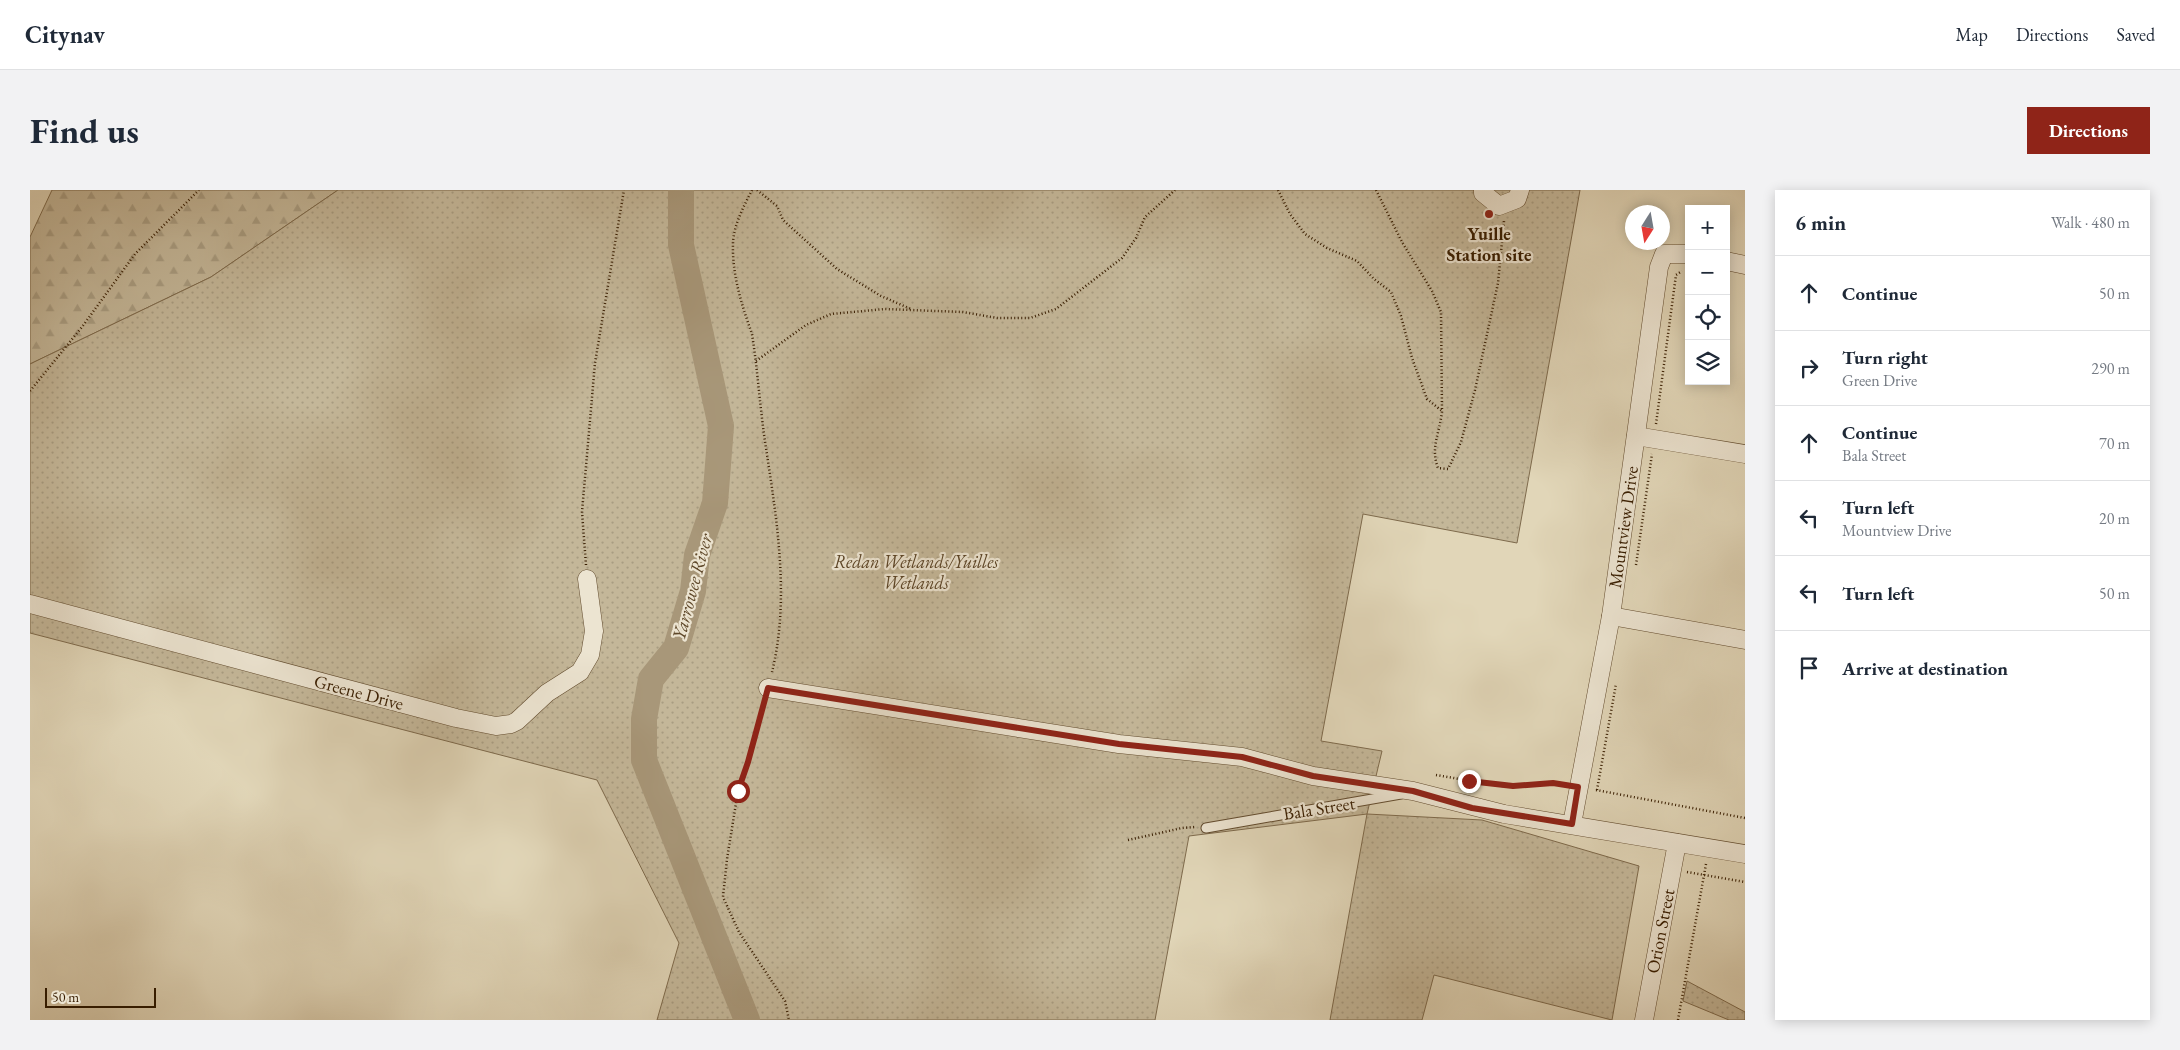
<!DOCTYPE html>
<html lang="en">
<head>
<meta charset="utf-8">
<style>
	:root { --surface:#fff; --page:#f2f2f3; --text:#1f2937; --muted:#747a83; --line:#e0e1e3; --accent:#8f2418 }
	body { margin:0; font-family:"EB Garamond",serif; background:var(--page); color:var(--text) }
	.controls { position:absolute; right:15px; top:15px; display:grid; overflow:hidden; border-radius:0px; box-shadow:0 2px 12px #0003 }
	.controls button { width:45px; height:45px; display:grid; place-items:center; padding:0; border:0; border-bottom:1px solid var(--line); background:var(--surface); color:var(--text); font:25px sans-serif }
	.compass { position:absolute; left:1595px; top:15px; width:45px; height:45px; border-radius:50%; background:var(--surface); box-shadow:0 2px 12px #0003; rotate:191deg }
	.scale { position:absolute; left:15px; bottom:12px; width:111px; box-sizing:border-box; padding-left:5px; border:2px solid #381d00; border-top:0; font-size:14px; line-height:18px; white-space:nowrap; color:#381d00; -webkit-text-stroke:4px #ece4d1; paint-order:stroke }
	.stop { position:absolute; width:15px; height:15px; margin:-11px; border:4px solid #8f2418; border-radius:50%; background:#fff }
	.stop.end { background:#8f2418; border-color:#fff; box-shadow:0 1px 5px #0008 }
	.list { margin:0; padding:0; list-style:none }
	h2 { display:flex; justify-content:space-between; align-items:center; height:65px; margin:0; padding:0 20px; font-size:21px }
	h2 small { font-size:16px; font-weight:400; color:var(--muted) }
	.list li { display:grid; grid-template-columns:32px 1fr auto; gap:15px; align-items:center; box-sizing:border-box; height:75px; padding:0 20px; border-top:1px solid var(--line) }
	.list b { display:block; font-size:19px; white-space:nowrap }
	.list p { margin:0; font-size:16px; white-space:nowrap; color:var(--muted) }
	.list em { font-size:16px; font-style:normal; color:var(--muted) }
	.icon { flex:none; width:28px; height:28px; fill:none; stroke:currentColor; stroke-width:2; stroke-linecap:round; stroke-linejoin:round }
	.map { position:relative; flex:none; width:1715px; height:830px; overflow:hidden; border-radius:0px }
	header { display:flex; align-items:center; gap:30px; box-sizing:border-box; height:70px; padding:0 25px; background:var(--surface); border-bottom:1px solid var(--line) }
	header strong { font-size:24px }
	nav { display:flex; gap:28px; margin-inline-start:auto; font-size:18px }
	.intro { display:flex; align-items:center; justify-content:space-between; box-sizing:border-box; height:120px; padding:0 30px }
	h1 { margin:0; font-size:35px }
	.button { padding:12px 22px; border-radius:0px; background:var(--accent); color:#fff; font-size:18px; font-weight:700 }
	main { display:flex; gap:30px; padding:0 30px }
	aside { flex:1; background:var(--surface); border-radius:0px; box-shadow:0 2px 12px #0003 }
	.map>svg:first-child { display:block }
</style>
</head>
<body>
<header>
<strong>Citynav</strong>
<nav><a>Map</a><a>Directions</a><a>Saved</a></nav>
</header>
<div class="intro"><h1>Find us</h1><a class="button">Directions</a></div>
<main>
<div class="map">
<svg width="1715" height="830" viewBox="0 0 1715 830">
	<defs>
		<pattern id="forest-firs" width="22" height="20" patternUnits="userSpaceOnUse" patternTransform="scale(1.25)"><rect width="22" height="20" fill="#c4b799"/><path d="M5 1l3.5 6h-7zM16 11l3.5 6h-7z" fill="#a99d82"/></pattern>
		<pattern id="park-dots" width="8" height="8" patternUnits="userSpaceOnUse" patternTransform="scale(1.25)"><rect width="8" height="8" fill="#c4b799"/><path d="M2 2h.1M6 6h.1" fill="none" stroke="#a99d82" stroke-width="1.8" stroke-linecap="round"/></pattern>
	</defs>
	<rect width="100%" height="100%" fill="#e1d6b8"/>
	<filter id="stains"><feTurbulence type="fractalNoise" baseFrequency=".004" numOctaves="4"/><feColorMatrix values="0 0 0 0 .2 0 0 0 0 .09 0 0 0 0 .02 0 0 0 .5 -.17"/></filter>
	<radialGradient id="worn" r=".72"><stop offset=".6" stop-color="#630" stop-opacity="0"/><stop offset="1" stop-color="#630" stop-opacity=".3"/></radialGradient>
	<!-- forest -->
	<polygon fill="url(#forest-firs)" stroke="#7e6a4c" points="22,0 308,0 181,87 0,174 0,47"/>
	<!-- park -->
	<g fill="url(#park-dots)" stroke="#7e6a4c">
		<polygon points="308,0 1550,0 1487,353 1333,324 1291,551 1352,561 1337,624 1452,630 1609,676 1582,830 1404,785 1392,830 1300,830 1337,624 1159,646 1125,830 627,830 649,753 567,590 0,443 0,174 181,87"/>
		<polygon points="1657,791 1715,822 1715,830 1699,830 1653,811"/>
	</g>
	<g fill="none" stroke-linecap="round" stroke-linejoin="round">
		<!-- river -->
		<polyline stroke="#a89779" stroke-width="26" points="651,0 651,55 691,236 685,313 667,365 663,401 646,458 621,489 614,529 614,570 717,830"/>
		<!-- service casing -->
		<g stroke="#624b2e" stroke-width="11">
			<polyline id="service" points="1176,638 1371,604"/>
		</g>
		<!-- minor casing -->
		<g stroke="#624b2e" stroke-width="19">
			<g id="minor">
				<polyline points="1453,0 1453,3 1469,16 1487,9 1490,0"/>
				<polyline points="1696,71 1715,75"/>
				<polyline points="1606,246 1715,264"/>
				<polyline points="0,414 426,528 466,536 481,534 487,531 517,503 550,482 560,465 564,441 557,389"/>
				<polyline points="1581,426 1715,450"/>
				<polyline points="738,498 1089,554 1212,567 1283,586 1383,601 1474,624 1715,664"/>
				<polyline points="1542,634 1581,426 1629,77 1634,64 1659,64"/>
				<polyline points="1614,830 1647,653"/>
			</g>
		</g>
		<!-- path -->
		<g stroke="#381d00" stroke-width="2.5" stroke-dasharray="1 2.5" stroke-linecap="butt">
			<path d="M 722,0 C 714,16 703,36 703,54 C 702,85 712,116 722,144 C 728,182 730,220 736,258 C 747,331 760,409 742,482"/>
			<polyline points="727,0 747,16 753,30 807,79 851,106 881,119"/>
			<polyline points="1248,0 1260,24 1275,44 1297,58 1327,71 1344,89 1361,102 1371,126 1382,168 1397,209 1412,221"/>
			<path d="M 1346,0 L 1372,52 L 1402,101 L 1411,122 L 1412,221 C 1410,243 1400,257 1408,278 L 1418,279 L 1431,252 L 1445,200 L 1468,93 L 1474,31"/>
			<polyline points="726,171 776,135 801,124 855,119 933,122 967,128 1000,128 1026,119 1092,68 1106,48 1115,27 1145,0"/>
			<polyline points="0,201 52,137 105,64 169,0"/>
			<polyline points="1626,234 1646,85 1652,81"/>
			<polyline points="556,375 552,322 565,173 594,0"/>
			<polyline points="1606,375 1622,264"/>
			<polyline points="734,511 718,572 708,601 697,669 693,707 709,742 755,811 759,830"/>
			<polyline points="1406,585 1471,596 1523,593 1534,595"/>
			<polyline points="1566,600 1715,628"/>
			<polyline points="1567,600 1586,494"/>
			<polyline points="1098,650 1152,638 1165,637"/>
			<polyline points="1657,682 1715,692"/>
			<polyline points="1648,830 1676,674"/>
		</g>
		<!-- service -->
		<use href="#service" stroke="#ece4d1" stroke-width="9"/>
		<!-- minor -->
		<use href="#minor" stroke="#ece4d1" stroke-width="18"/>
	</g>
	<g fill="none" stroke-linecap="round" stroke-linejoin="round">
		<!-- route -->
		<polyline stroke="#8f2418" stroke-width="6" points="708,601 718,572 738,498 1089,554 1212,567 1283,586 1383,601 1442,618 1542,634 1548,597 1523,593 1483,596 1439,591"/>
	</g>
	<!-- markers -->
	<circle fill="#8f2418" stroke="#ece4d1" stroke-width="2" cx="1459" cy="24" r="5"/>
	<g text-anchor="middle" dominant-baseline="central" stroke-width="4.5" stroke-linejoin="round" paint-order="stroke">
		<!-- poi labels -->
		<g font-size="18" font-weight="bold" fill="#381d00" stroke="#ece4d1">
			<text x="1459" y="43">Yuille<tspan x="1459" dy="21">Station site</tspan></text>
		</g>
		<!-- street labels -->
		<g font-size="18" fill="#381d00" stroke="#ece4d1">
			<text transform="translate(1593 337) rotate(-82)">Mountview Drive</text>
			<text transform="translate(329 502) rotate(15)">Greene Drive</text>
			<text transform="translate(1289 618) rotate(-9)">Bala Street</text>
			<text transform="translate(1630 741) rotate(-79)">Orion Street</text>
		</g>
		<!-- park labels -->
		<g font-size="18" font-style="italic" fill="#5b4426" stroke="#ece4d1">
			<text x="886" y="371">Redan Wetlands/Yuilles<tspan x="886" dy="21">Wetlands</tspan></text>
		</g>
		<!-- water labels -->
		<g font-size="19" font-style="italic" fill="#5f482a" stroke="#ece4d1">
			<text transform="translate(662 397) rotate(-75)">Yarrowee River</text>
		</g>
	</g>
	<rect width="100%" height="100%" filter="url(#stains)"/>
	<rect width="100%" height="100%" fill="url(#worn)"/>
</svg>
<div class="controls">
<button>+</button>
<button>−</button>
<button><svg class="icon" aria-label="locate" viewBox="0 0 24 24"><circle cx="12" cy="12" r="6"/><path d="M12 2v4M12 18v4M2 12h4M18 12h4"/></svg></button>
<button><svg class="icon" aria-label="layers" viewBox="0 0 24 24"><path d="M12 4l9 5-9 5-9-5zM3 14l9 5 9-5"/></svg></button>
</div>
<svg class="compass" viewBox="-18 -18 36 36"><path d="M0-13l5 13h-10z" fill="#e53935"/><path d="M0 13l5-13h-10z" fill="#747a83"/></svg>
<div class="scale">50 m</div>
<div class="stop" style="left:708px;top:601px"></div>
<div class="stop end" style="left:1439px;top:591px"></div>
</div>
<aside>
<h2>6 min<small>Walk · 480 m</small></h2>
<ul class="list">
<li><svg class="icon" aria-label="ahead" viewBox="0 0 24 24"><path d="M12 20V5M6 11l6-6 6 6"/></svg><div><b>Continue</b></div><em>50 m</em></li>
<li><svg class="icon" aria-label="right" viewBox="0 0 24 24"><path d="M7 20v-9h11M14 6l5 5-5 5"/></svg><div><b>Turn right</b><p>Green Drive</p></div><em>290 m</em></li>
<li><svg class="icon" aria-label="ahead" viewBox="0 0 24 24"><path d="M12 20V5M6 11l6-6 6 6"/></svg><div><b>Continue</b><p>Bala Street</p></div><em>70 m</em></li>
<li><svg class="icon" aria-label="left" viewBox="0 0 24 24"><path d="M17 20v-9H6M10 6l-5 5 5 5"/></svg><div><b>Turn left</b><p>Mountview Drive</p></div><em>20 m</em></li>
<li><svg class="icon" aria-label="left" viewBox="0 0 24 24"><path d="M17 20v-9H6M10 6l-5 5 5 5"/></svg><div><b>Turn left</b></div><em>50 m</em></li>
<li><svg class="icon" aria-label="arrive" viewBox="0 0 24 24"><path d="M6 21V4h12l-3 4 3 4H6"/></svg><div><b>Arrive at destination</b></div></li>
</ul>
</aside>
</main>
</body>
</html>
